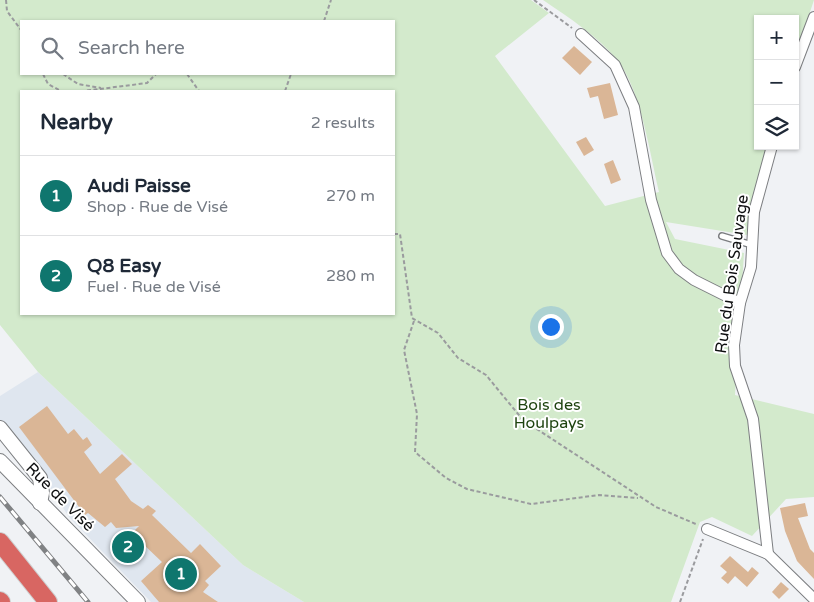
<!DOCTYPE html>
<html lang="en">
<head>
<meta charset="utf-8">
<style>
	:root { --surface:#fff; --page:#f2f2f3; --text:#1f2937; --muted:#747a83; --line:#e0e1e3; --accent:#0f766e }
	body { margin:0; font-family:"Varela Round",sans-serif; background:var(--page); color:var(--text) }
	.controls { position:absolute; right:15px; top:15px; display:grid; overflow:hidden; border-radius:0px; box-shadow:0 1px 4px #0004 }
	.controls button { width:45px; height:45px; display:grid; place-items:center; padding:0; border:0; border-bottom:1px solid var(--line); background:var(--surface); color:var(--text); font:25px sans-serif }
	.you { position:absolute; left:550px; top:326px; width:18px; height:18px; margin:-12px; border:4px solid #fff; border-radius:50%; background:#1a73e8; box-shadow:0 0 0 8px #1a73e833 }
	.badge { display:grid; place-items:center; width:32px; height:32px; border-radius:50%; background:var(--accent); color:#fff; font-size:16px; font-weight:700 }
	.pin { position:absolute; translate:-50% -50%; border:2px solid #fff; box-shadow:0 1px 5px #0006 }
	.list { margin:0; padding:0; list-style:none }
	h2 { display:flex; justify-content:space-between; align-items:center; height:65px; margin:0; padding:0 20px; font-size:21px }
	h2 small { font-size:16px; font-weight:400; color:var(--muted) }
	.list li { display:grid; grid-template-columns:32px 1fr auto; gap:15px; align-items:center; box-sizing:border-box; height:80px; padding:0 20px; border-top:1px solid var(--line) }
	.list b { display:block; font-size:19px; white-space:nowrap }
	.list p { margin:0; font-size:16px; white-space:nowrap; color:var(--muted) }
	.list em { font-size:16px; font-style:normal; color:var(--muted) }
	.icon { flex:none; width:28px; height:28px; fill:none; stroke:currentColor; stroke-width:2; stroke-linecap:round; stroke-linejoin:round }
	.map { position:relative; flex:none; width:814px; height:602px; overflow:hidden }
	.search { position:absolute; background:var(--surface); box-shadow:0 1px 4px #0004; left:20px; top:20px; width:375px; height:55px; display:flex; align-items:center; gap:12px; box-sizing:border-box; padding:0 18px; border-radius:0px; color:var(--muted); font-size:19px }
	.panel { position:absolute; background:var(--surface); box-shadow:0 1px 4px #0004; left:20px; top:90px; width:375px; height:225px; border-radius:0px }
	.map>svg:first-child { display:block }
</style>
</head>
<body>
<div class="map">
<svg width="814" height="602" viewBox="0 0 814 602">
	<rect width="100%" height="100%" fill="#f0f2f5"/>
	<!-- built -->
	<polygon fill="#dfe6ef" points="38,372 243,565 304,602 151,602 69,517 43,477 0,420 0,396"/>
	<!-- green -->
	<path fill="#d3eacc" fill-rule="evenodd" d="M 0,0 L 531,0 L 549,13 L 495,56 L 605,206 L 659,192 C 650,154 641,91 618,61 C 598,36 569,18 543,0 L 814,0 L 795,57 L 795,19 L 758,19 L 758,146 L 768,146 L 747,235 L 666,222 L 675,239 L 744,253 L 735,395 L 814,414 L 814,497 L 786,499 L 752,536 L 712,517 L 700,522 L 671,602 L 304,602 L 243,565 L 38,372 L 0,325 ZM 21,21 L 394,21 L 394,74 L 21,74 ZM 21,91 L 394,91 L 394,314 L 21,314 Z"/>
	<!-- building -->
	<g fill="#dab696">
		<polygon points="574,46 592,62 580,75 562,58"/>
		<polygon points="610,83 618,115 604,119 598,96 590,98 587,88"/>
		<polygon points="586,137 594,150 584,156 576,142"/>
		<polygon points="613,160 621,180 611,184 604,164"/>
		<polygon points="47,406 68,434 74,429 83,440 87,437 92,445 84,452 100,474 122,454 132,464 115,479 131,501 143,509 148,505 156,511 152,515 191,553 200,544 221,566 205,581 209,585 203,592 218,602 159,602 141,581 162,562 142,543 126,560 116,549 139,526 116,528 111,522 105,527 88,513 85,515 19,427"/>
		<polygon points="805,503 808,516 798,518 810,549 814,553 814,579 797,561 785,531 780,508"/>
		<polygon points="730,556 748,572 752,567 759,573 747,587 735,576 728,584 721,578 727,572 720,566"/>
		<polygon points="781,582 789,589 779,599 772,592"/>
	</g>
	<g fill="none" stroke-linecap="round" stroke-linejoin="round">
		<!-- lane casing -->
		<g stroke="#7c7e81" stroke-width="8">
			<polyline id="lane" points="722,236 752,245"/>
		</g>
		<!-- street casing -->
		<g stroke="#7c7e81" stroke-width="12">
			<g id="street">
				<polyline points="581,34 615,65 634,107 651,200 667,253 679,269 694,280 740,303"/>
				<polyline points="795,67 814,17"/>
				<polyline points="707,529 768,554 814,599"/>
				<polyline points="768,554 753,419 735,366 734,345 740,303 751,267 754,212 772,146"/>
			</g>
		</g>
		<!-- secondary casing -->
		<g stroke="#7c7e81" stroke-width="16">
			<g id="secondary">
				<polyline points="0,428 40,478 42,493 40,503"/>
				<polyline points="0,461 138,602"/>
			</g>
		</g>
		<!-- highway casing -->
		<g stroke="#cfcfcf" stroke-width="20">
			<g id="highway">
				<polyline points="0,542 48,602"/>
				<polyline points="0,601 1,602"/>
			</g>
		</g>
		<!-- path -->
		<g stroke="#9a9b9e" stroke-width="2" stroke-dasharray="4 2.5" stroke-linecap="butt">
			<polyline points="6,0 7,11 21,30"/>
			<polyline points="534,0 572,28"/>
			<polyline points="324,21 331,0"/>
			<polyline points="43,74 48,84 61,91 84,91 147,83 156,74"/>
			<polyline points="63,74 78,84 101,88"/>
			<polyline points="187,74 199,91"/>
			<polyline points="285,91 291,74"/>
			<polyline points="394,234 400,234 412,318 438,333 458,358 486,375 523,420 656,507 698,525"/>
			<polyline points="414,321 404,350 417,414 415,452 446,478 467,489 531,504 599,495 638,498"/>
			<polyline points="680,602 703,539"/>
		</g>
		<!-- lane -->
		<use href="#lane" stroke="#fff" stroke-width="5"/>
		<!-- street -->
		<use href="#street" stroke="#fff" stroke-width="10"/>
		<!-- secondary -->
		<use href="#secondary" stroke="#fff" stroke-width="14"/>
		<!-- highway -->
		<use href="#highway" stroke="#d86662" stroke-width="18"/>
		<!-- rail casing -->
		<g stroke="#808284" stroke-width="5">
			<polyline id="rail" points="0,497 88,602"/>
		</g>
		<!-- rail -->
		<use href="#rail" stroke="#fff" stroke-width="3" stroke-dasharray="9" stroke-linecap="butt"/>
	</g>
	<g text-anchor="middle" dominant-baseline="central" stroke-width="4" stroke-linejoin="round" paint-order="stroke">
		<!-- street labels -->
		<g font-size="16" fill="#0e0f10" stroke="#fff">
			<text transform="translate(732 274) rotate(-82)">Rue du Bois Sauvage</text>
			<text transform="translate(60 497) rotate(45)">Rue de Visé</text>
		</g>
		<!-- park labels -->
		<g font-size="16" fill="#1e430f" stroke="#fff">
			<text x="549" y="405">Bois des<tspan x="549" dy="18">Houlpays</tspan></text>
		</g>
	</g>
</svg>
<div class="controls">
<button>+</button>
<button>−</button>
<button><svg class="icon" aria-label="layers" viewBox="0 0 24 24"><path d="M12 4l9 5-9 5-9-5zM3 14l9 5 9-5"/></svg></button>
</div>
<div class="you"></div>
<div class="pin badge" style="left:181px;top:574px">1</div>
<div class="pin badge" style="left:128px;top:547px">2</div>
<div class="search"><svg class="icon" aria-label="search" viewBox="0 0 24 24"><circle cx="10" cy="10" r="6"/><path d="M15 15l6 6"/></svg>Search here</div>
<section class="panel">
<h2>Nearby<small>2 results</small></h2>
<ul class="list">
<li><span class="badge">1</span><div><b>Audi Paisse</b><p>Shop · Rue de Visé</p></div><em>270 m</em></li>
<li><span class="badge">2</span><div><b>Q8 Easy</b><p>Fuel · Rue de Visé</p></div><em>280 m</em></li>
</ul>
</section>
</div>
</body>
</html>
